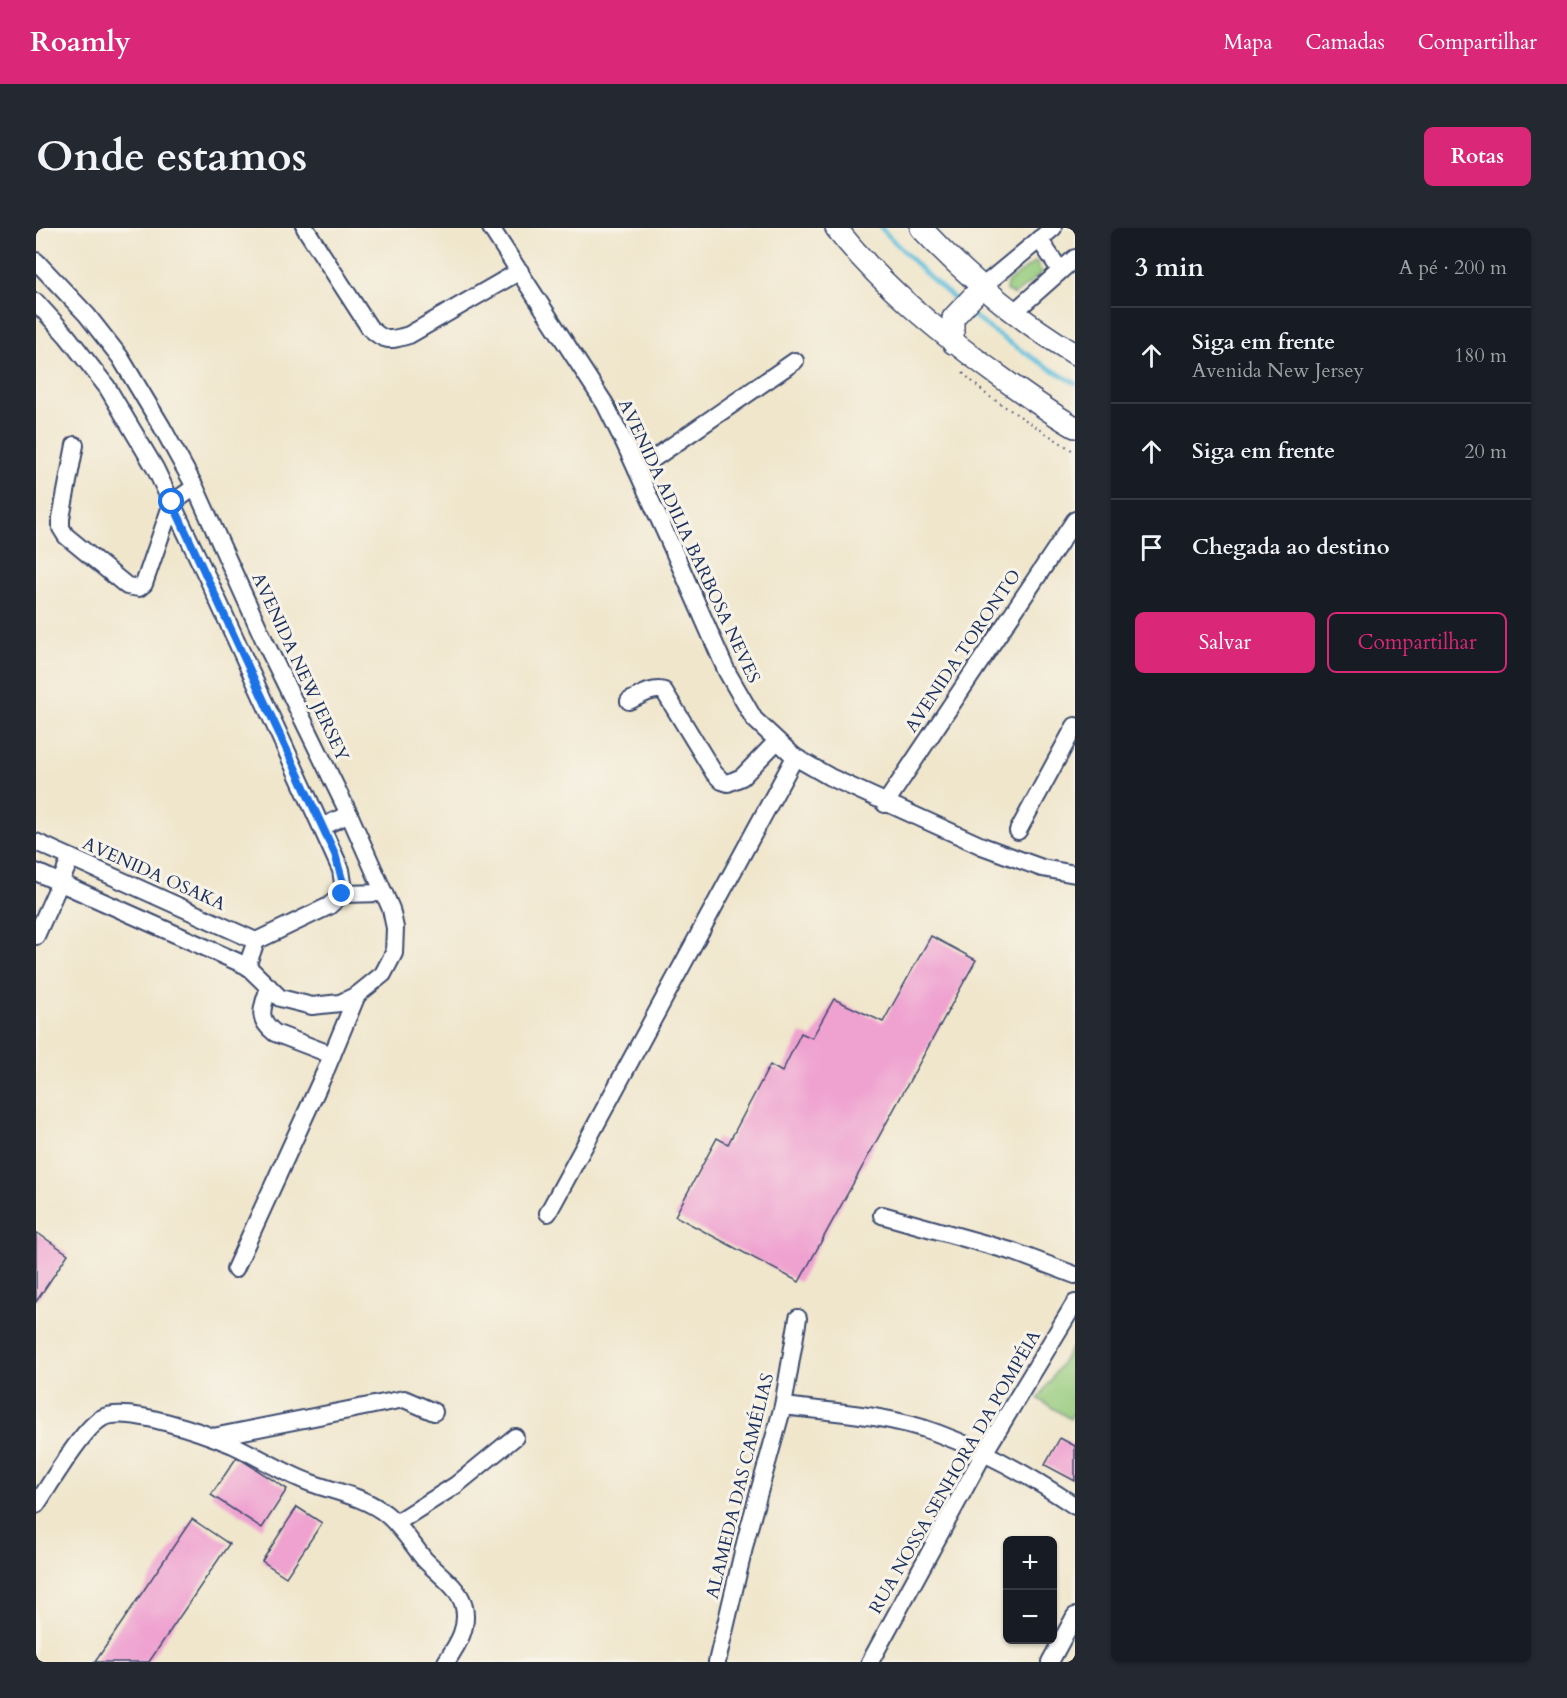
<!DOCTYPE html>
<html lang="pt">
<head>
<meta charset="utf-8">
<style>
	:root { --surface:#171b24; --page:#242831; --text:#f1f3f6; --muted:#9ea1a6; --line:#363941; --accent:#db2777 }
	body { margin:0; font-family:Cardo,serif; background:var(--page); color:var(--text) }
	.controls { position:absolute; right:18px; bottom:18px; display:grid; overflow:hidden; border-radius:9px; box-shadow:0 2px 4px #0004 }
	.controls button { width:54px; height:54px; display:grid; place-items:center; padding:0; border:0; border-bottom:2px solid var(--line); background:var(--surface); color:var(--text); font:30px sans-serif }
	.stop { position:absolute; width:18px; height:18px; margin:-14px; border:4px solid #1a73e8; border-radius:50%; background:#fff }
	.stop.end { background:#1a73e8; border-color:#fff; box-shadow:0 2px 6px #0008 }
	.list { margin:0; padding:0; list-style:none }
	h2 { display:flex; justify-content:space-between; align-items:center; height:78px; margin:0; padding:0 24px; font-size:26px }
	h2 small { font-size:20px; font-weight:400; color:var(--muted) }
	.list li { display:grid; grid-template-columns:39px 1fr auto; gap:18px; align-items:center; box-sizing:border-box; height:96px; padding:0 24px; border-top:2px solid var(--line) }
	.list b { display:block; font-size:22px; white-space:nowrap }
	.list p { margin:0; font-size:20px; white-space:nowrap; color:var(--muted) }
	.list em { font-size:20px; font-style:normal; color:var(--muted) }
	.actions { display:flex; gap:12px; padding:18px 24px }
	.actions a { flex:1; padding:14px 0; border:2px solid var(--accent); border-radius:9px; text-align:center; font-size:21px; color:var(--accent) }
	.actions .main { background:var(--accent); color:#fff }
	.icon { flex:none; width:33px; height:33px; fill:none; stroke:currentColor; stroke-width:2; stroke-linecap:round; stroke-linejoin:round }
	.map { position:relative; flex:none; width:1039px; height:1434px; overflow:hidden; border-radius:9px }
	header { display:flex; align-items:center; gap:36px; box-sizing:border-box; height:84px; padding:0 30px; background:var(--accent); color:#fff }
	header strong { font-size:28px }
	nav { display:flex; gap:33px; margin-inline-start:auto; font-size:21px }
	.intro { display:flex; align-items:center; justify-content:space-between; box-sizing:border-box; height:144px; padding:0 36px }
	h1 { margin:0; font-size:42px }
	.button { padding:15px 27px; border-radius:9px; background:var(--accent); color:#fff; font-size:21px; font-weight:700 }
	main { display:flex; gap:36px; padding:0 36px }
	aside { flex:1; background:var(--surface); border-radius:9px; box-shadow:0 2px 4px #0004 }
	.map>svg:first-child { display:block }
</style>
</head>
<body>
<header>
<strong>Roamly</strong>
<nav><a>Mapa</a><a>Camadas</a><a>Compartilhar</a></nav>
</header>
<div class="intro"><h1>Onde estamos</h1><a class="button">Rotas</a></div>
<main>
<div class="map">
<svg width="1039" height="1434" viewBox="0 0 1039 1434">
	<rect width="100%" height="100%" fill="#f7f3e8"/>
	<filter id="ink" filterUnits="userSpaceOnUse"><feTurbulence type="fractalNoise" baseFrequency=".0167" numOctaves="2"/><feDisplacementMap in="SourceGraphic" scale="12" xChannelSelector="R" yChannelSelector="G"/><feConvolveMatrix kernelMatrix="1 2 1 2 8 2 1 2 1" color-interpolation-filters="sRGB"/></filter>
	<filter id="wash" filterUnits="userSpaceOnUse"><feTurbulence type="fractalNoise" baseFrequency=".008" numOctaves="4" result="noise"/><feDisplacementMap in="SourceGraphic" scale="24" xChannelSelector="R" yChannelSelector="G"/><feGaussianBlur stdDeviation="1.35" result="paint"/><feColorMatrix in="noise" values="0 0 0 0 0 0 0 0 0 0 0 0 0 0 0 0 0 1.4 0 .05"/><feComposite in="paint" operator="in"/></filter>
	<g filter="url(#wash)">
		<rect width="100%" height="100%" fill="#f0e6cc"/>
		<!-- green -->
		<g fill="#94ca7c" stroke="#587c6d" stroke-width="1.5">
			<polygon points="1000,33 1006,45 978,67 970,62 971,55"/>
			<polygon points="1035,1120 1039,1123 1039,1182 1034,1191 1002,1171"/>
		</g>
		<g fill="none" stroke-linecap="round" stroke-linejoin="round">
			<!-- stream -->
			<g stroke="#5dbedb" stroke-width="4.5">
				<polyline points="845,0 888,44 923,75"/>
				<path d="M 932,83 C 964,111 1002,134 1039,155"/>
			</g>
		</g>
		<g id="blocks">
			<!-- building -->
			<g fill="#efa2d0">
				<polygon points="895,708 940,732 763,1054 639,988 681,910 692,916 734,837 746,844 765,805 776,810 798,771 847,794"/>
				<polygon points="0,1004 32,1026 0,1074"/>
				<polygon points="1024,1210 1039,1218 1039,1253 1009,1237"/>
				<polygon points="201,1229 251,1261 226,1300 175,1267"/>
				<polygon points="261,1279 286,1295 250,1349 226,1333"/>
				<polygon points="156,1291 193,1316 113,1434 59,1434"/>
			</g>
		</g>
	</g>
	<g filter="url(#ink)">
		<use href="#blocks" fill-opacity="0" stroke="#3b4a6e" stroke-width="1.5"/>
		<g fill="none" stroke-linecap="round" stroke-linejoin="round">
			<!-- minor casing -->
			<g stroke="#3b4a6e" stroke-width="20">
				<g id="minor">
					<path d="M 269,0 L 333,99 C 348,114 353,113 373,107 L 484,43"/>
					<polyline points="455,0 569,176 589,216 635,317 691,444 718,491 759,529 794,549 946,618 1006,640 1039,646"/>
					<polyline points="1003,11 1024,42"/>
					<polyline points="0,33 51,87 84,129 126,199 159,259 229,414 313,586 355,681 359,700 358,725 347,746 321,767 304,775 276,778 244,770 211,738 0,644"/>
					<polyline points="946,59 1017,0"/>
					<polyline points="0,74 31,108 71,159 119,240 173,353 305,642 307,655 306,666 293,678 220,713 211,738"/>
					<polyline points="977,85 1039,30"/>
					<polyline points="39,217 25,290 25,300 30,308 91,358 103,360 108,356 136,275 159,259"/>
					<polyline points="601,242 759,133"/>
					<path d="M 593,473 C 604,468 617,459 628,463 L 678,545 L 686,553 L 692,555 L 706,549 L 740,514"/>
					<polyline points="849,576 1039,292"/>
					<polyline points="286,599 313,586"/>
					<polyline points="982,603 1039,498"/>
					<polyline points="0,614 220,713"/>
					<polyline points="306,666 348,665"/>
					<polyline points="0,708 35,630"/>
					<path d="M 233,759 C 227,779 219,790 239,805 L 296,827"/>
					<polyline points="512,985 759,529"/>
					<polyline points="846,987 978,1024 1039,1047"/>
					<polyline points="199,1041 289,844 321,767"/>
					<path d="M 747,1178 C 797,1184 854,1187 901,1205 C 950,1223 996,1249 1039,1278"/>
					<polyline points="177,1209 368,1171 398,1184"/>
					<path d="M 0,1277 C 14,1257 46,1201 66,1190 C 91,1177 171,1206 197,1217 C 223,1229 248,1245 275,1255 C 300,1264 329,1269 350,1286 C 365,1298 376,1316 388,1331 C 400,1344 421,1358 427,1375 C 434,1398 422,1416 410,1434"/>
					<polyline points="360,1295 420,1257 479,1209"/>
					<polyline points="681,1434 711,1307 747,1178 762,1090"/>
					<polyline points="834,1434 948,1225 1039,1075"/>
					<polyline points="1014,1434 1039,1388"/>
				</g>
			</g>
			<!-- major casing -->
			<g stroke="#3b4a6e" stroke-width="24">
				<g id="major">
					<path d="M 800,0 C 845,57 901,103 959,145 C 985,164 1011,183 1039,199"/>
					<path d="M 885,0 C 931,49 981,91 1039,126"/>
					<polyline points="917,115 917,90 946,59"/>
				</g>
			</g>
			<!-- path -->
			<polyline stroke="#3b4a6e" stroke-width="2" stroke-dasharray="1.5 4.5" stroke-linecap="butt" points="927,145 951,167 1039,224"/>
			<!-- minor -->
			<use href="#minor" stroke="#fff" stroke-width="16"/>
			<!-- major -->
			<use href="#major" stroke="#fff" stroke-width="21"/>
		</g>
	</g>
	<g fill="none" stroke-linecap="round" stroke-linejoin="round" filter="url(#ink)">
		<!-- route -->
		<polyline stroke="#1a73e8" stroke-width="8" points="136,274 299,626 307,655 306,666"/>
	</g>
	<g text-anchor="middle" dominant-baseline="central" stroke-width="6" stroke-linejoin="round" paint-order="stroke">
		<!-- street labels -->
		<g font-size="18" fill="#1b2f5e" stroke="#f7f3e8">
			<text transform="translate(653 313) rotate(65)">AVENIDA ADILIA BARBOSA NEVES</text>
			<text transform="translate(927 423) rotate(-56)">AVENIDA TORONTO</text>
			<text transform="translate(264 439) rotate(65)">AVENIDA NEW JERSEY</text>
			<text transform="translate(118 646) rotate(24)">AVENIDA OSAKA</text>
			<text transform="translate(919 1244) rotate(-60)">RUA NOSSA SENHORA DA POMPÉIA</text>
			<text transform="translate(704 1258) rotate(-76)">ALAMEDA DAS CAMÉLIAS</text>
		</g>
	</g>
</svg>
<div class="controls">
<button>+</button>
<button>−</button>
</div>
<div class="stop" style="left:136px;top:274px"></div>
<div class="stop end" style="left:306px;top:666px"></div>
</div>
<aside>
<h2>3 min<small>A pé · 200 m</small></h2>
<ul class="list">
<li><svg class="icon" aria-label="ahead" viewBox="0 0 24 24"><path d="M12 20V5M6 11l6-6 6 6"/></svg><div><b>Siga em frente</b><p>Avenida New Jersey</p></div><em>180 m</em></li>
<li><svg class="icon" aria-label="ahead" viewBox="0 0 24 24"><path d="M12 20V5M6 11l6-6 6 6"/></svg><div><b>Siga em frente</b></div><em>20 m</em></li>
<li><svg class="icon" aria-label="arrive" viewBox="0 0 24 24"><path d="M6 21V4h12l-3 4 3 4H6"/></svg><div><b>Chegada ao destino</b></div></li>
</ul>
<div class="actions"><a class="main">Salvar</a><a>Compartilhar</a></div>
</aside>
</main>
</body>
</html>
